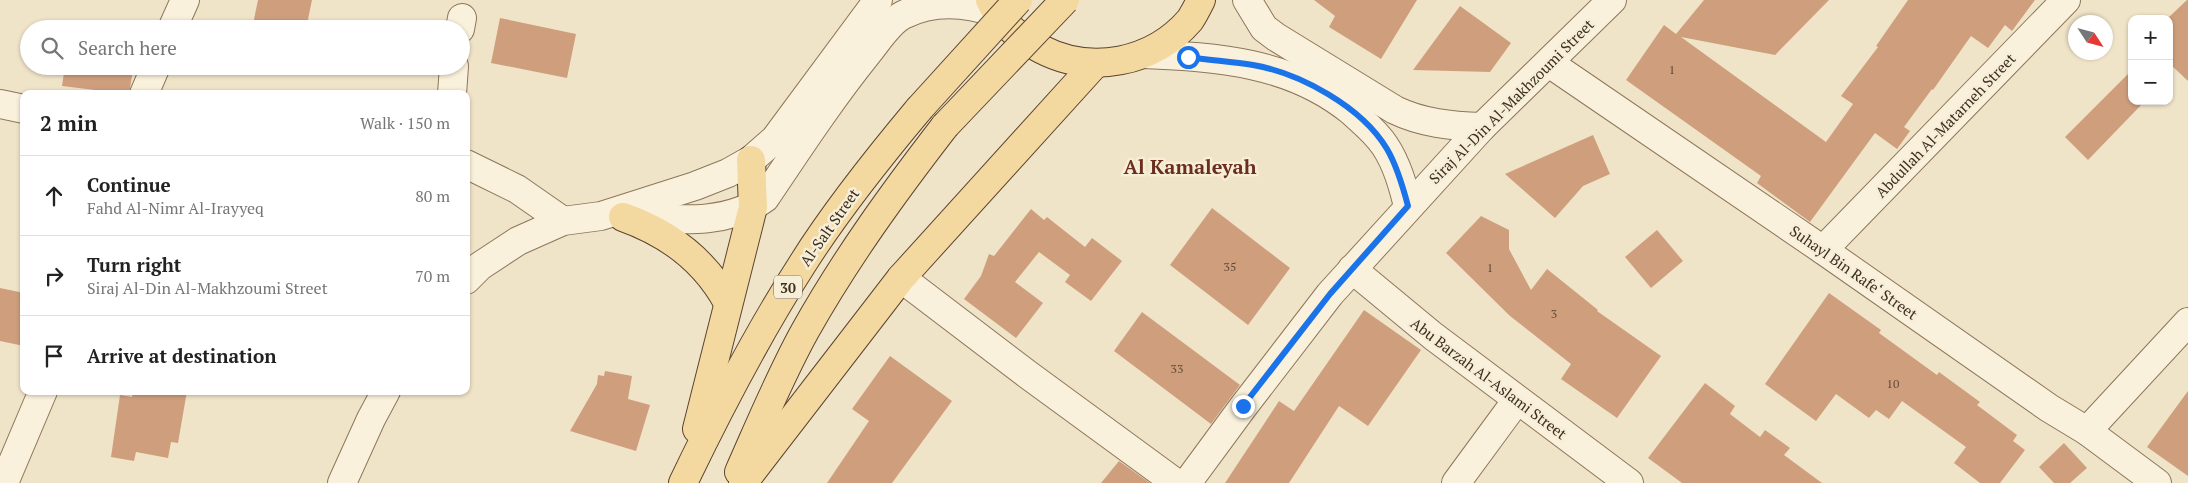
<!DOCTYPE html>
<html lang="en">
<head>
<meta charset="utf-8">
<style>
	:root { --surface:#fff; --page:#f2f2f2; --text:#222; --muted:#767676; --line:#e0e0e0 }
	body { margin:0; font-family:"PT Serif",serif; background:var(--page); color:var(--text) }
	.controls { position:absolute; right:15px; top:15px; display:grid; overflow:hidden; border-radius:10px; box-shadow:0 1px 4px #0004 }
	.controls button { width:45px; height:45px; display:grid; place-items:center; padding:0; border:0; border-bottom:1px solid var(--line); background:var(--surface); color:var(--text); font:25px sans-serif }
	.compass { position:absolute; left:2068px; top:15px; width:45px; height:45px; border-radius:50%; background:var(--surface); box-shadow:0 1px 4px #0004; rotate:126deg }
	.stop { position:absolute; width:15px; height:15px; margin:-11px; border:4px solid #1a73e8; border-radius:50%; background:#fff }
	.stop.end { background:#1a73e8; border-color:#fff; box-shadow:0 1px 5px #0008 }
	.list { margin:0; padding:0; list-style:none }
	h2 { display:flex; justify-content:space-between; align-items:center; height:65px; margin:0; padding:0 20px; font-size:21px }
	h2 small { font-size:16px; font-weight:400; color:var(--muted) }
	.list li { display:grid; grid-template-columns:32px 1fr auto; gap:15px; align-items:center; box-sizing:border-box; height:80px; padding:0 20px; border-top:1px solid var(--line) }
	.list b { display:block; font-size:19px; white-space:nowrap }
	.list p { margin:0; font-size:16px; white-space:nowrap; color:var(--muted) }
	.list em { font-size:16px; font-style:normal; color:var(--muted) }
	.icon { flex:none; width:28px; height:28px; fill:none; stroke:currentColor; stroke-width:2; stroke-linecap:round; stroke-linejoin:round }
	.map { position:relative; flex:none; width:2188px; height:483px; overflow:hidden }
	.search { position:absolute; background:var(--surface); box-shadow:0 1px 4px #0004; left:20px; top:20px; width:450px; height:55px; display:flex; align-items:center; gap:12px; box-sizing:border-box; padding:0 18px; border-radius:28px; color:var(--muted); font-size:19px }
	.panel { position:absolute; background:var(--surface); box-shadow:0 1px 4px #0004; left:20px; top:90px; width:450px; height:305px; border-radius:10px }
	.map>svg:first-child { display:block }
</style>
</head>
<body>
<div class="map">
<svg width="2188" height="483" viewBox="0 0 2188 483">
	<rect width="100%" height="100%" fill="#f0e4c8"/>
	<!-- building -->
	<g fill="#cf9f7d">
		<polygon points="258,0 312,0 306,29 252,29"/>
		<polygon points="1314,0 1417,0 1381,59 1329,27 1335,16"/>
		<polygon points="1704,0 1829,0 1775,55 1681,37 1826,142 1853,104 1841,96 1878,47 1876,46 1908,0 2035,0 2012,31 2005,25 1988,48 1971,36 1933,90 1932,89 1904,127 1910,131 1897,149 1875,133 1810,222 1757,183 1761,176 1626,80 1664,25 1676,34"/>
		<polygon points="2187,0 2188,0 2188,81 2169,63 2169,17"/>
		<polygon points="1460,6 1511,43 1490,72 1413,70"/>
		<polygon points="500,18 576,34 567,78 491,63"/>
		<polygon points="65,66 106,66 133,70 129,94 62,86"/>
		<polygon points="2132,70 2132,101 2145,101 2088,160 2065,137"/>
		<polygon points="1593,135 1610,174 1583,186 1555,218 1505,174"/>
		<polygon points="1212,208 1290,268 1248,325 1170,265"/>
		<polygon points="1031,209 1044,220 1047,217 1085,247 1092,238 1122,261 1091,301 1065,282 1070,275 1039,252 1015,282 1043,303 1016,338 964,299 981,276 989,254 994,256"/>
		<polygon points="1481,216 1509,230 1509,249 1531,290 1547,269 1598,310 1597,311 1661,356 1617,418 1561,379 1571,364 1510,316 1446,253"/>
		<polygon points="1657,230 1683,261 1651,288 1625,257"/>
		<polygon points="0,288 24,293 24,346 0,341"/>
		<polygon points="1829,293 1881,330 1879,333 1937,375 1939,372 1980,402 1977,405 2017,435 2013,441 2025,450 2000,483 1980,483 1954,463 1966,447 1902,401 1889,419 1876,410 1869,418 1836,394 1816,421 1765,384"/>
		<polygon points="1364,310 1421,350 1368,426 1339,406 1289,483 1225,483 1279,401 1294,411"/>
		<polygon points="1142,312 1240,385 1211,424 1114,351"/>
		<polygon points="890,356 952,401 892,483 827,483 869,421 852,409"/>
		<polygon points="605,371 632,376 628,399 650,405 636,451 570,431 597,384 598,375 604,376"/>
		<polygon points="1705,383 1735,406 1730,414 1760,437 1765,430 1790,448 1784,455 1822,483 1682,483 1648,458"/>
		<polygon points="133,391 187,391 178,443 171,442 168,458 136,452 134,461 111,457 120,395 132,397"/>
		<polygon points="2188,391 2188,476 2147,447"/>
		<polygon points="2064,443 2087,468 2070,483 2054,483 2039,467"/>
		<polygon points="1119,461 1150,483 1101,483"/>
	</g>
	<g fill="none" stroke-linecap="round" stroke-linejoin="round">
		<!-- minor casing -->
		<g stroke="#8d765c" stroke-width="30">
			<g id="minor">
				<path d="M 1247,0 L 1264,28 L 1276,37 L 1395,110 C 1422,123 1451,126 1482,127"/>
				<polyline points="172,29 185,0"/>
				<polyline points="460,29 462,18"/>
				<path d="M 1143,54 C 1217,57 1291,62 1351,111 C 1363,122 1376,132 1385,146 C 1397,164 1403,186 1408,206"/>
				<polyline points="1549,63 1823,250 2049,408 2087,431 2157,483"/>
				<polyline points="144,94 156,66"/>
				<polyline points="452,94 454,66"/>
				<polyline points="0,104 24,109"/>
				<polyline points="466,164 517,189 563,221"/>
				<path d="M 625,217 C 672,219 725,227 765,198 C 798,149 830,100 867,54 C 877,42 889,22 903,15 C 933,0 965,2 996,13"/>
				<polyline points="1823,250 2066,0"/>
				<polyline points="1352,269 1433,336 1629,483"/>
				<polyline points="901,278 1027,374 1176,483"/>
				<polyline points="466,280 480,266 518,241 563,221 601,216 695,186 728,173 751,160 775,139 878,0"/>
				<polyline points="2087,431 2188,322"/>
				<polyline points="4,483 43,391"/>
				<polyline points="342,483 371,419 386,391"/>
				<polyline points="1187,483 1243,407 1330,294 1482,127 1612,0"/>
				<polyline points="1456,483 1517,400"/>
			</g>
		</g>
		<!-- major casing -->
		<g stroke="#5b4430" stroke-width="30">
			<g id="major">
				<path d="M 990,0 C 1000,22 1019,38 1041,49 C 1091,75 1153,63 1190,20 C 1194,14 1198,6 1201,0"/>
				<path d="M 623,217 C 668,233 705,260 728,303"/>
				<polyline points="697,429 753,207 751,160"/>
				<path d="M 739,472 C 760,425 780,376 805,331 C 846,258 894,192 945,126"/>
				<path d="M 683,483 C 719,408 758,333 803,263 C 837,209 878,158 919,109"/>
				<polyline points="743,483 901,278 1095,64"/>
			</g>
		</g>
		<!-- minor -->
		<use href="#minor" stroke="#faf1dc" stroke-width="28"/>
		<!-- major -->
		<use href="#major" stroke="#f3d9a0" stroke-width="28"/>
		<!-- major-bridge casing -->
		<g stroke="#5b4430" stroke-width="30" stroke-linecap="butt">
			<g id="major-bridge">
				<polyline points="919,109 1018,0"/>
				<polyline points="945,126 1065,0"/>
			</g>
		</g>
		<!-- major-bridge -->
		<use href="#major-bridge" stroke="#f3d9a0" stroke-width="28"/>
	</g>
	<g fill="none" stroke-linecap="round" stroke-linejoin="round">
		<!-- route -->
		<path stroke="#1a73e8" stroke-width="6" d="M 1188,57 C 1210,60 1232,62 1253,65 C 1300,73 1362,107 1387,149 C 1397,166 1403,187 1408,206 L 1330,294 L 1243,406"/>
	</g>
	<g text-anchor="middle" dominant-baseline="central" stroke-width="5" stroke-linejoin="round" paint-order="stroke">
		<!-- number labels -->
		<g font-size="12" fill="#624a37">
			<text x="1672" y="69">1</text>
			<text x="1230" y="266">35</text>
			<text x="1490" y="267">1</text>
			<text x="1554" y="313">3</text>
			<text x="1177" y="368">33</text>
			<text x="1893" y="383">10</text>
		</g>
		<!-- shield labels -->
		<rect fill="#f7eed8" stroke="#756857" stroke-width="1" x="774" y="275.5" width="28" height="23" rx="4"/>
		<g font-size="14" font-weight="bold" fill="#3d2e20">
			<text x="788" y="287">30</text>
		</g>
		<!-- street labels -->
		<g font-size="15" fill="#3d2e20" stroke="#f7eed8">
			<text transform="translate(1511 101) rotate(-45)">Siraj Al-Din Al-Makhzoumi Street</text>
			<text transform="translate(1945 125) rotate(-46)">Abdullah Al-Matarneh Street</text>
			<text transform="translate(829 227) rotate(-55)">Al-Salt Street</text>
			<text transform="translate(1854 272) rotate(35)">Suhayl Bin Rafe‘ Street</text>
			<text transform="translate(1489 378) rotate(37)">Abu Barzah Al-Aslami Street</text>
		</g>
		<!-- district labels -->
		<g font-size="20" font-weight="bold" fill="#6b2e1e" stroke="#f7eed8">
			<text x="1190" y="166">Al Kamaleyah</text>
		</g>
	</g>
</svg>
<div class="controls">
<button>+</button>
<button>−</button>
</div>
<svg class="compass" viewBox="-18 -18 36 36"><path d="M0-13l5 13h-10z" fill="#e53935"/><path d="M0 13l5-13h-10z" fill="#767676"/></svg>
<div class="stop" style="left:1188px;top:57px"></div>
<div class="stop end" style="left:1243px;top:406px"></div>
<div class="search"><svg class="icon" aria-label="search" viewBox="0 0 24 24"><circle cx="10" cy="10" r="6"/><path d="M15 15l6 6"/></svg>Search here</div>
<section class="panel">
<h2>2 min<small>Walk · 150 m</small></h2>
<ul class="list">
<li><svg class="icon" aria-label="ahead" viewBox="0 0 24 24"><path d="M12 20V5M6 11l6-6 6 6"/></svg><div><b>Continue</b><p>Fahd Al-Nimr Al-Irayyeq</p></div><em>80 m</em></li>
<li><svg class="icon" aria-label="right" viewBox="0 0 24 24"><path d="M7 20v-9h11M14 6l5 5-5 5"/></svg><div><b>Turn right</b><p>Siraj Al-Din Al-Makhzoumi Street</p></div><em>70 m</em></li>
<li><svg class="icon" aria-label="arrive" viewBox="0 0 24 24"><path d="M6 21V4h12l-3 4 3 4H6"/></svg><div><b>Arrive at destination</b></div></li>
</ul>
</section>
</div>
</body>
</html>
